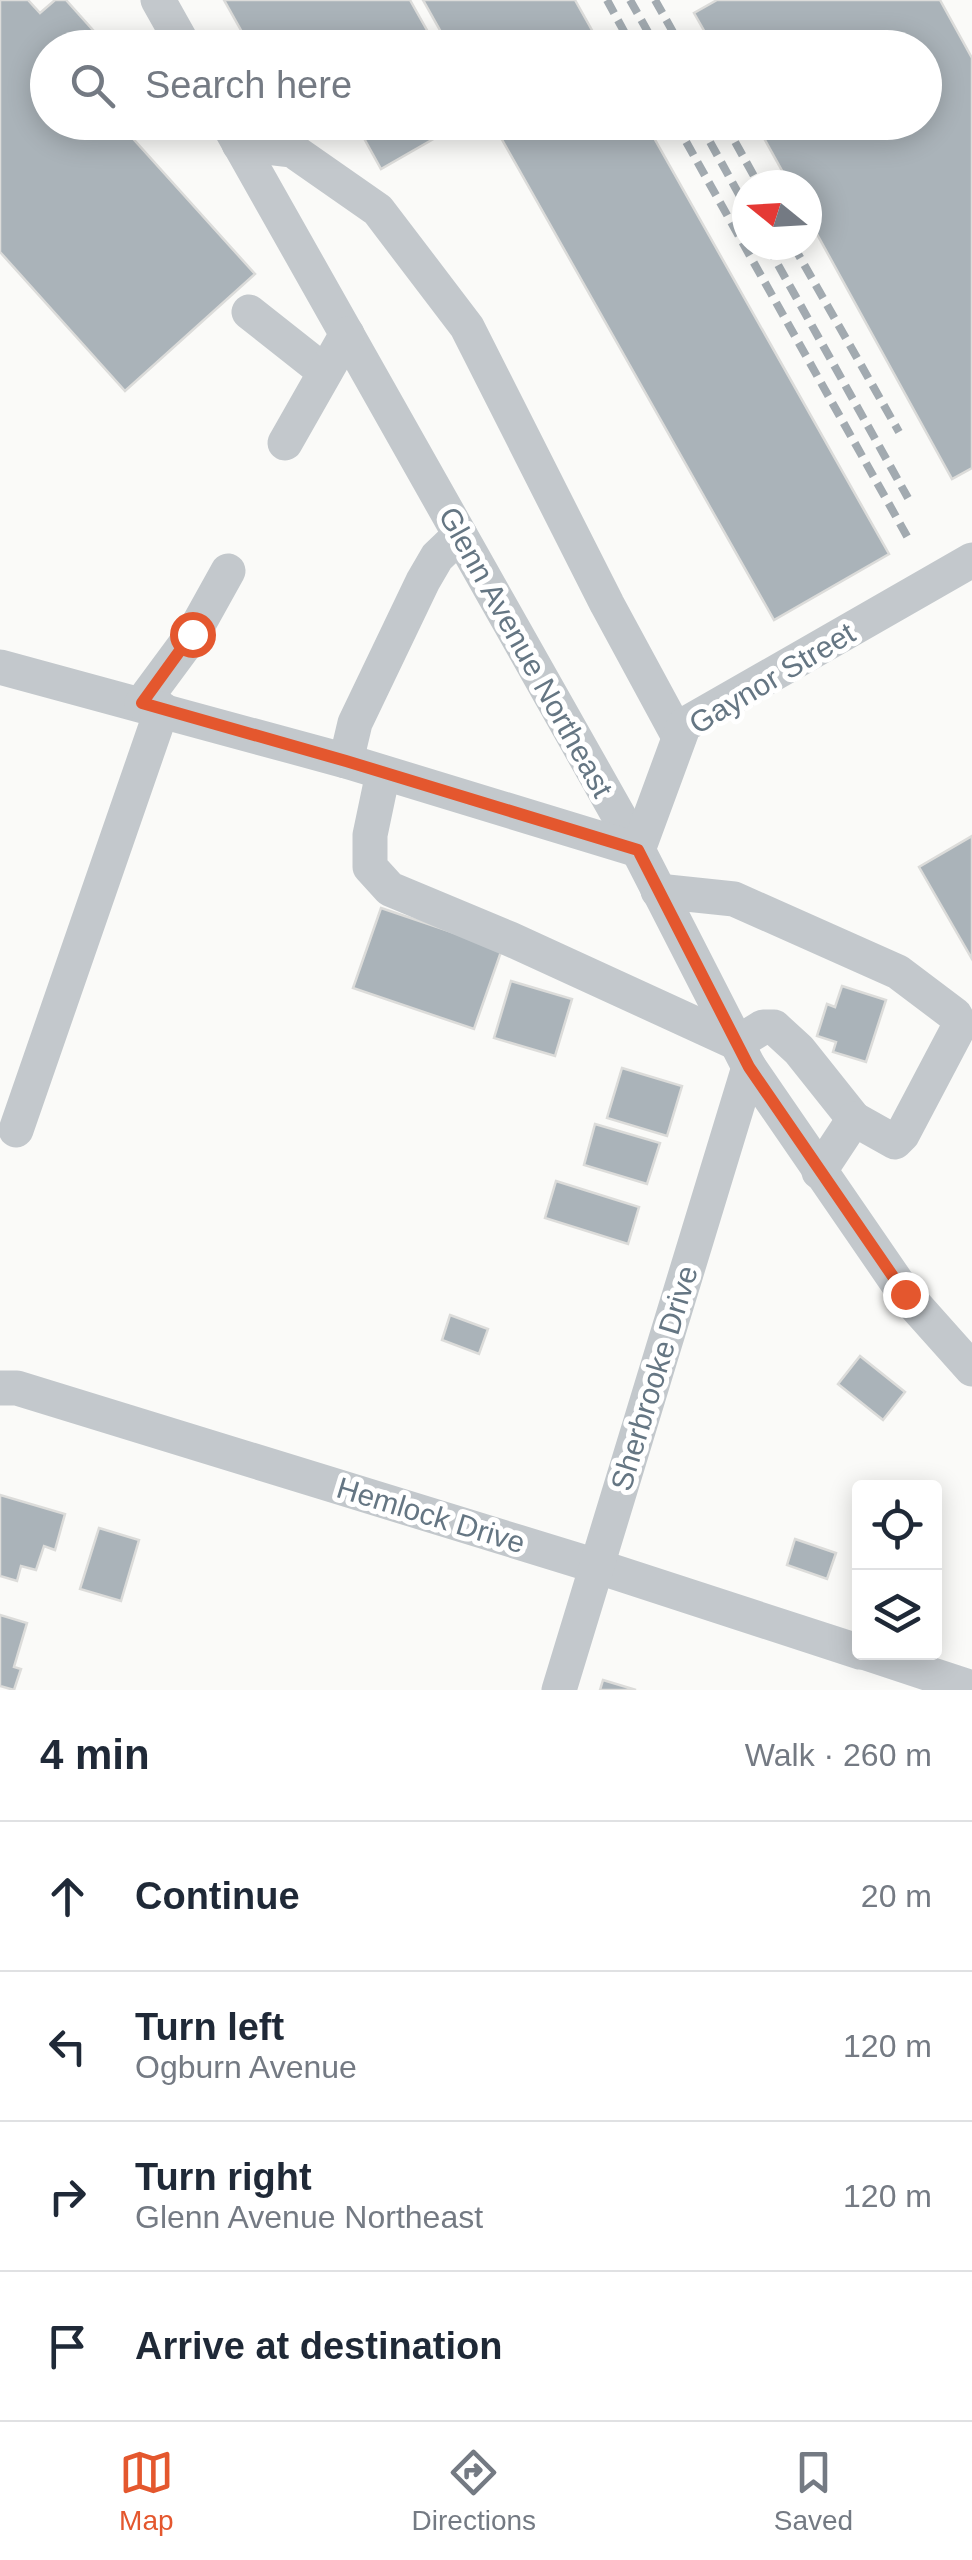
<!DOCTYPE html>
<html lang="en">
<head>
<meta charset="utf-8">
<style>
	:root { --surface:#fff; --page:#f2f2f3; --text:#1f2937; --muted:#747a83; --line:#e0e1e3; --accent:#e4572e }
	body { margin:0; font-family:Helvetica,sans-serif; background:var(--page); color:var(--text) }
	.controls { position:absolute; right:30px; bottom:30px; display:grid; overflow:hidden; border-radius:10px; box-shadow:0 5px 25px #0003 }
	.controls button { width:90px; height:90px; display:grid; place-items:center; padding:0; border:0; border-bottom:2px solid var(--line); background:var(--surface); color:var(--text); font:50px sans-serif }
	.compass { position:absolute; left:732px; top:170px; width:90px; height:90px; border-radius:50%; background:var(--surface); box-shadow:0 5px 25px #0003; rotate:288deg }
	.stop { position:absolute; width:30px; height:30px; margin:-22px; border:8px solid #e4572e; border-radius:50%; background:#fff }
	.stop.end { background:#e4572e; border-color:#fff; box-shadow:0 2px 10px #0008 }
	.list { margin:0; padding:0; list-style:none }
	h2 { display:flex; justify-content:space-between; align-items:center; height:130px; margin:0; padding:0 40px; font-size:42px }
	h2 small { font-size:32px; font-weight:400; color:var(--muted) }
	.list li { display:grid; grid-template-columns:65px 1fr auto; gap:30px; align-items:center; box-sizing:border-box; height:150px; padding:0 40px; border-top:2px solid var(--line) }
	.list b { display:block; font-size:38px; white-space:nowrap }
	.list p { margin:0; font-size:32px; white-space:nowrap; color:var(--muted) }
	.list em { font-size:32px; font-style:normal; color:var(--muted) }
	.icon { flex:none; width:55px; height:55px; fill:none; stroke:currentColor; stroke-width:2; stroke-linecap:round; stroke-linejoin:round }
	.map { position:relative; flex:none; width:972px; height:1690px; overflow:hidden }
	.search { position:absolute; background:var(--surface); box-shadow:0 5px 25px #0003; left:30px; right:30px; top:30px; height:110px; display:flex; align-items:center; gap:25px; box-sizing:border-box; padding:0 35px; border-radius:55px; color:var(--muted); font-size:38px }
	.sheet { height:730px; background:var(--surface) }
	nav { display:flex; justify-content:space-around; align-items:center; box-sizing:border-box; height:140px; border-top:2px solid var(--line); background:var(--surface); font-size:28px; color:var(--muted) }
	nav a { display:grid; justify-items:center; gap:5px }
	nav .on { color:var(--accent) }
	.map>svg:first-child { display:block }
</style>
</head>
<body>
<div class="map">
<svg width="972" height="1690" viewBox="0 0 972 1690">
	<rect width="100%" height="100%" fill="#fafaf8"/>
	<!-- building -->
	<g fill="#aab3b9" stroke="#dcdcda" stroke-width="2.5">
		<polygon points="0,0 28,0 40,13 55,0 66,0 109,48 48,48 48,122 118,122 255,274 125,391 0,252"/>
		<polygon points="224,0 410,0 437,48 251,48"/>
		<polygon points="423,0 575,0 602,48 450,48"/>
		<polygon points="717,0 940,0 972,58 972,468 952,479 807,216 807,185 790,185 755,122 924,122 924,48 714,48 694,13"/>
		<polygon points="355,122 463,122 381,169"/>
		<polygon points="492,122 645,122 889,554 774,620"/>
		<polygon points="972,836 972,959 919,867"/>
		<polygon points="381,908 502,949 474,1029 353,988"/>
		<polygon points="511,981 572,999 555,1056 494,1038"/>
		<polygon points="842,986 886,1000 866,1062 833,1052 836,1042 817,1036 827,1004 835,1007"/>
		<polygon points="622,1068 682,1086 667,1136 607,1118"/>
		<polygon points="595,1124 660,1143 647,1184 584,1165"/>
		<polygon points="556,1181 639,1207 628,1244 545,1218"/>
		<polygon points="450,1315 488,1329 479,1354 442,1340"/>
		<polygon points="860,1356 905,1392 883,1420 838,1384"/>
		<polygon points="0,1495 65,1514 55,1550 44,1546 36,1570 21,1566 17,1581 0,1576"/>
		<polygon points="99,1528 139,1540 121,1601 80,1589"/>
		<polygon points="795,1539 836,1553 827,1579 787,1565"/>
		<polygon points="0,1615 27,1623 14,1667 21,1669 14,1690 0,1686"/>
		<polygon points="603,1680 636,1690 600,1690"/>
	</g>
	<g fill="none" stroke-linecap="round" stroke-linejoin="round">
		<!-- minor -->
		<g stroke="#c3c8cc" stroke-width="35">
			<polyline points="158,0 185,48"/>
			<polyline points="227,122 638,850 749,1067 905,1294 972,1369"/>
			<polyline points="239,144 292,150 378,210 467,327 607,604 679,737"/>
			<polyline points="249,312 325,372"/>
			<polyline points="285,443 347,334"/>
			<polyline points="0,667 346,761 638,850 684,725 972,560"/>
			<polyline points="142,703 193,634 228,571"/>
			<polyline points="346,761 355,723 423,581 437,557 460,535"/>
			<polyline points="383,773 370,835 370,867 390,889 510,939 737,1043 763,1027 774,1027 799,1050 854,1119"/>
			<polyline points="658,891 734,899 898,972 955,1015 960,1025 902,1135 895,1142 854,1119 819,1172"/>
			<polyline points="16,1130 162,709"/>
			<polyline points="0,1388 17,1388 596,1566 860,1652"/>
			<polyline points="863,1652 972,1688"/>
			<polyline points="559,1690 749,1067"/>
		</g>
		<!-- rail -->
		<g stroke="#a2aab0" stroke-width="8" stroke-dasharray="15 8" stroke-linecap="butt">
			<polyline points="607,0 633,48"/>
			<polyline points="630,0 657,48"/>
			<polyline points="655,0 682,48"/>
			<polyline points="675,122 908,538"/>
			<polyline points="699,122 747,209"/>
			<polyline points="724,122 759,185"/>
			<polyline points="767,245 908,498"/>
			<polyline points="793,245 899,432"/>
		</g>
	</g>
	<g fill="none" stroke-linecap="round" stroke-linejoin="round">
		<!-- route -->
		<polyline stroke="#e4572e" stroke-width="12" points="192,634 142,703 346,761 638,850 749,1067 905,1294"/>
	</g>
	<g text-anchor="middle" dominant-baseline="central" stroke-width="10" stroke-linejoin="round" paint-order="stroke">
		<!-- street labels -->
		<g font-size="30" fill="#657683" stroke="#fff">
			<text transform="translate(526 652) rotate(61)">Glenn Avenue Northeast</text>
			<text transform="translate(772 678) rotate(-31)">Gaynor Street</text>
			<text transform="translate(654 1378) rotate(-73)">Sherbrooke Drive</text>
			<text transform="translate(431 1515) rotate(17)">Hemlock Drive</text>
		</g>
	</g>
</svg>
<div class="controls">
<button><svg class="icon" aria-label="locate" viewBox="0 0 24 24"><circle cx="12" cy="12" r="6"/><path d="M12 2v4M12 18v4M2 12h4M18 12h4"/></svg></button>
<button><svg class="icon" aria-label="layers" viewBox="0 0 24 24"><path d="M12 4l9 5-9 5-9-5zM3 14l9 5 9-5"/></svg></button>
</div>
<svg class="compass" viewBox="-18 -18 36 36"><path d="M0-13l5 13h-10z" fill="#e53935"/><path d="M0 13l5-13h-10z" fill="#747a83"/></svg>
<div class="stop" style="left:192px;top:634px"></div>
<div class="stop end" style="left:905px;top:1294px"></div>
<div class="search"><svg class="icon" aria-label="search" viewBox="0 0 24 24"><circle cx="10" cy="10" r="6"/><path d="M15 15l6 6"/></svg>Search here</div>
</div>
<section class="sheet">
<h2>4 min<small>Walk · 260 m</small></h2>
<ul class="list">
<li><svg class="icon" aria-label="ahead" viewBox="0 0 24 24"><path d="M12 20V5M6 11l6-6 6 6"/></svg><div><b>Continue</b></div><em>20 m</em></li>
<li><svg class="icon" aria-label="left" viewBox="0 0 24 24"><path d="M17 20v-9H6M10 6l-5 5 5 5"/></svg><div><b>Turn left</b><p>Ogburn Avenue</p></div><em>120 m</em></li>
<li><svg class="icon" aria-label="right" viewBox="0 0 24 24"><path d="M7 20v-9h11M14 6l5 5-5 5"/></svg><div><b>Turn right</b><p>Glenn Avenue Northeast</p></div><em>120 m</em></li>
<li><svg class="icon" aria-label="arrive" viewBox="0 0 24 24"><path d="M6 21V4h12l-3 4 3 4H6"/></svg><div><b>Arrive at destination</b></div></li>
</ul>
</section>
<nav>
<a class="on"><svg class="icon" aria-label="map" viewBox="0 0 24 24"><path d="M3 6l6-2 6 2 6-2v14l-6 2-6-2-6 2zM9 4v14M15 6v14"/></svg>Map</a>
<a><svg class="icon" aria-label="directions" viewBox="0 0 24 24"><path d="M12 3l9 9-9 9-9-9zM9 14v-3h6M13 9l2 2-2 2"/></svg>Directions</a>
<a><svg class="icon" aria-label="saved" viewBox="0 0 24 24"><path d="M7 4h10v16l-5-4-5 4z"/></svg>Saved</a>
</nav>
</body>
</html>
